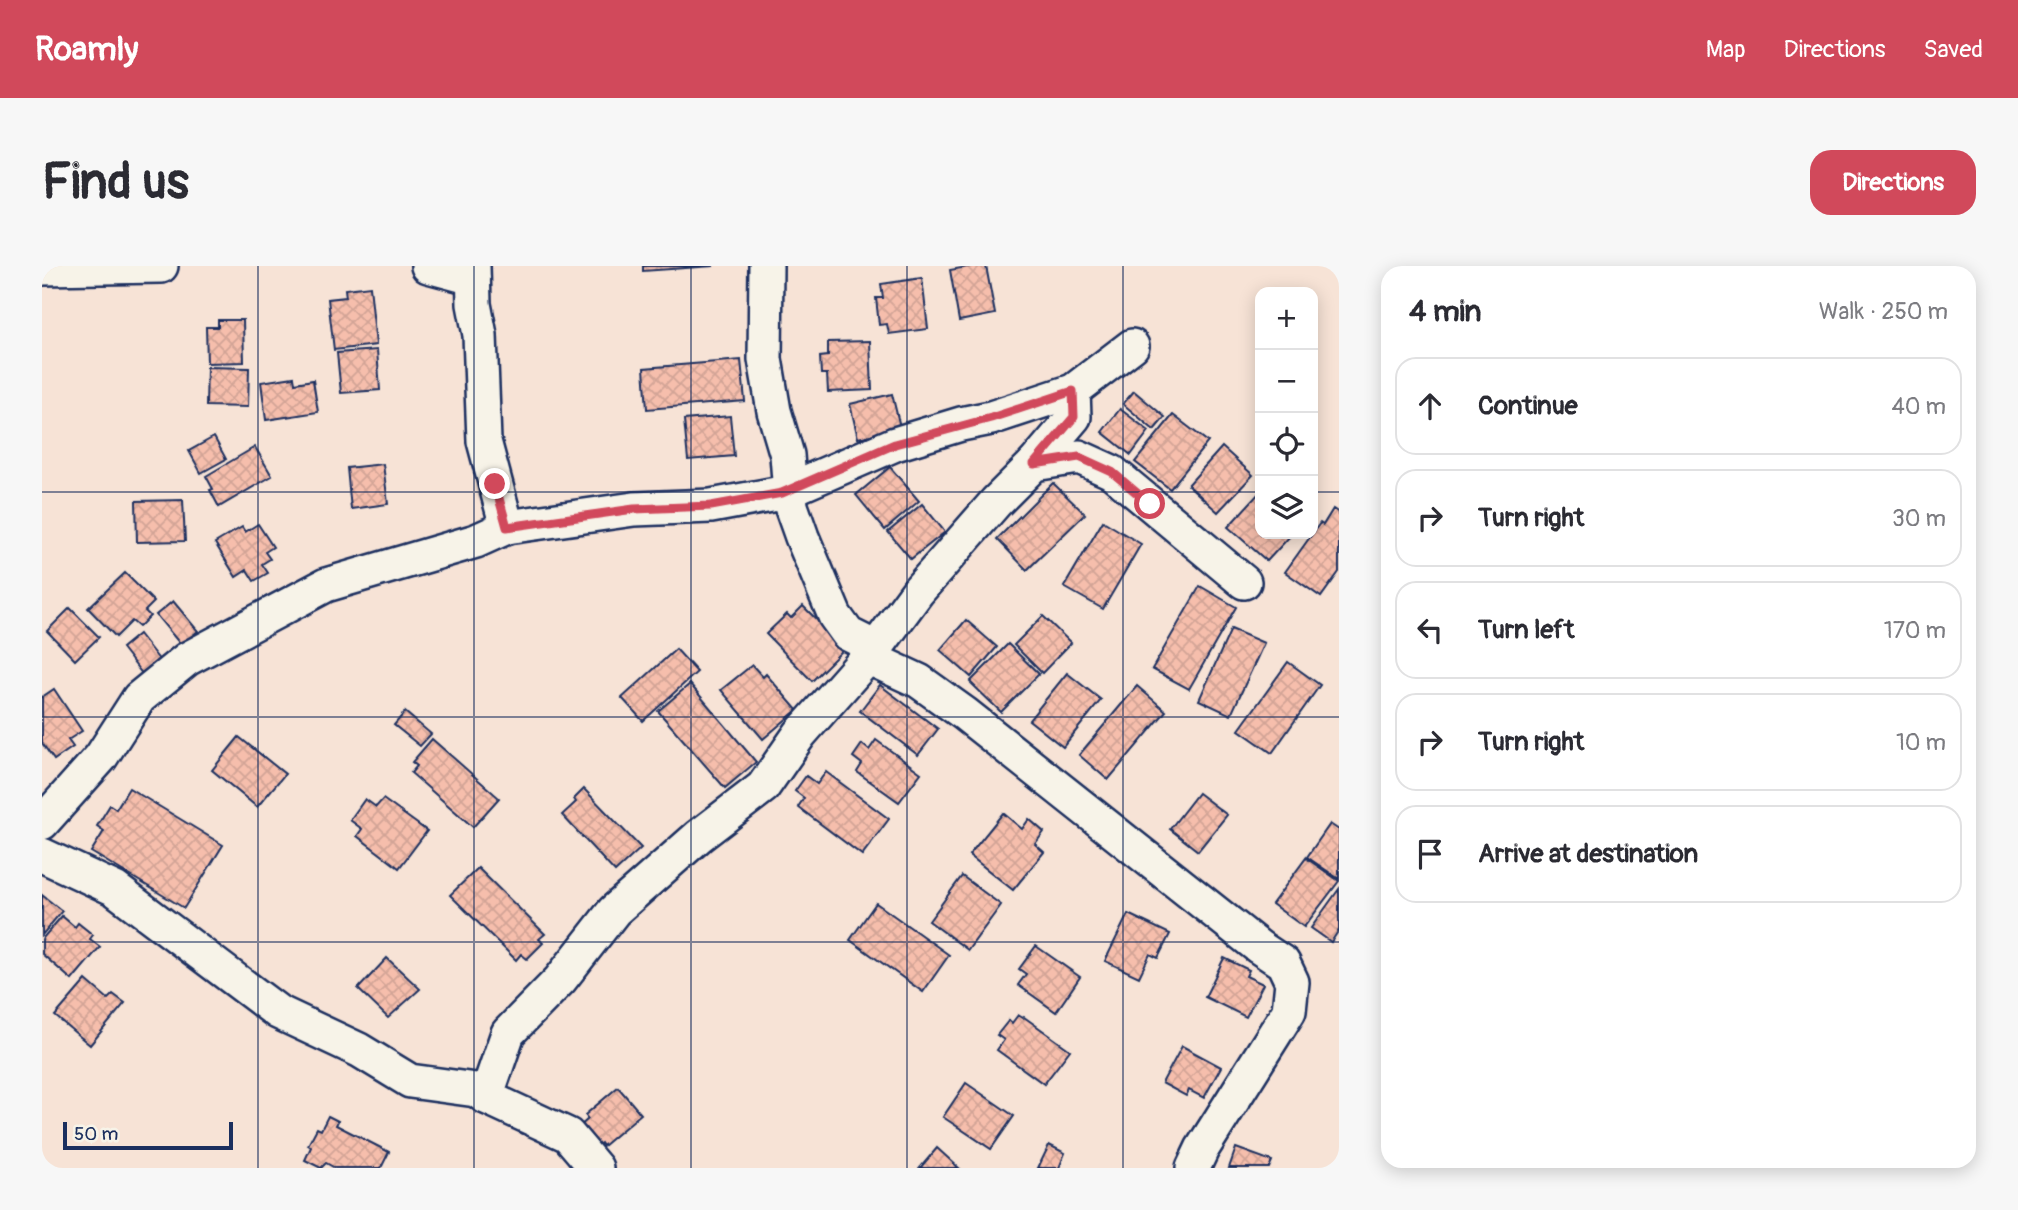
<!DOCTYPE html>
<html lang="en">
<head>
<meta charset="utf-8">
<style>
	:root { --surface:#fff; --page:#f7f7f7; --text:#2b2b33; --muted:#7c7c81; --line:#e1e1e2; --accent:#d1495b }
	body { margin:0; font-family:Pangolin,sans-serif; background:var(--page); color:var(--text) }
	.controls { position:absolute; right:21px; top:21px; display:grid; overflow:hidden; border-radius:14px; box-shadow:0 4px 18px #0003 }
	.controls button { width:63px; height:63px; display:grid; place-items:center; padding:0; border:0; border-bottom:2px solid var(--line); background:var(--surface); color:var(--text); font:35px sans-serif }
	.scale { position:absolute; left:21px; bottom:18px; width:170px; box-sizing:border-box; padding-left:7px; border:4px solid #1b2f5e; border-top:0; font-size:19px; line-height:24px; white-space:nowrap; color:#1b2f5e; -webkit-text-stroke:5px #f7f3e8; paint-order:stroke }
	.stop { position:absolute; width:21px; height:21px; margin:-16px; border:5px solid #d1495b; border-radius:50%; background:#fff }
	.stop.end { background:#d1495b; border-color:#fff; box-shadow:0 2px 7px #0008 }
	.list { margin:0; padding:0; list-style:none }
	h2 { display:flex; justify-content:space-between; align-items:center; height:91px; margin:0; padding:0 28px; font-size:30px }
	h2 small { font-size:23px; font-weight:400; color:var(--muted) }
	.list li { display:grid; grid-template-columns:46px 1fr auto; gap:21px; align-items:center; box-sizing:border-box; height:98px; margin:0 14px 14px; padding:0 14px; border:2px solid var(--line); border-radius:21px }
	.list b { display:block; font-size:26px; white-space:nowrap }
	.list em { font-size:23px; font-style:normal; color:var(--muted) }
	.icon { flex:none; width:38px; height:38px; fill:none; stroke:currentColor; stroke-width:2; stroke-linecap:round; stroke-linejoin:round }
	.map { position:relative; flex:none; width:1297px; height:902px; overflow:hidden; border-radius:21px }
	header { display:flex; align-items:center; gap:42px; box-sizing:border-box; height:98px; padding:0 35px; background:var(--accent); color:#fff }
	header strong { font-size:33px }
	nav { display:flex; gap:38px; margin-inline-start:auto; font-size:24px }
	.intro { display:flex; align-items:center; justify-content:space-between; box-sizing:border-box; height:168px; padding:0 42px }
	h1 { margin:0; font-size:49px }
	.button { padding:18px 32px; border-radius:21px; background:var(--accent); color:#fff; font-size:24px; font-weight:700 }
	main { display:flex; gap:42px; padding:0 42px }
	aside { flex:1; background:var(--surface); border-radius:21px; box-shadow:0 4px 18px #0003 }
	.map>svg:first-child { display:block }
</style>
</head>
<body>
<header>
<strong>Roamly</strong>
<nav><a>Map</a><a>Directions</a><a>Saved</a></nav>
</header>
<div class="intro"><h1>Find us</h1><a class="button">Directions</a></div>
<main>
<div class="map">
<svg width="1297" height="902" viewBox="0 0 1297 902">
	<defs>
		<pattern id="building-cross-hatch" width="8" height="8" patternUnits="userSpaceOnUse" patternTransform="scale(1.75)"><rect width="8" height="8" fill="#f6beac"/><path d="M0 0l8 8M0 8l8-8" fill="none" stroke="#d2a496"/></pattern>
	</defs>
	<rect width="100%" height="100%" fill="#f7e3d6"/>
	<filter id="ink" filterUnits="userSpaceOnUse"><feTurbulence type="fractalNoise" baseFrequency=".0143" numOctaves="2"/><feDisplacementMap in="SourceGraphic" scale="14" xChannelSelector="R" yChannelSelector="G"/><feConvolveMatrix kernelMatrix="1 2 1 2 8 2 1 2 1" color-interpolation-filters="sRGB"/></filter>
	<g filter="url(#ink)">
		<!-- building -->
		<g fill="url(#building-cross-hatch)" stroke="#1b2f5e" stroke-width="2">
			<polygon points="601,0 672,0 601,5"/>
			<polygon points="931,0 944,0 953,48 917,55 908,4"/>
			<polygon points="880,12 886,63 847,68 845,58 837,59 834,32 841,32 839,18"/>
			<polygon points="328,20 334,79 292,84 286,33 304,31 303,23"/>
			<polygon points="176,54 201,54 202,96 165,97 164,61 176,61"/>
			<polygon points="828,75 830,124 786,126 785,108 779,108 778,91 786,90 786,76"/>
			<polygon points="335,84 338,124 299,127 295,87"/>
			<polygon points="699,94 703,135 605,143 602,102"/>
			<polygon points="165,101 207,102 206,141 164,140"/>
			<polygon points="252,111 253,117 271,114 276,146 224,154 219,116"/>
			<polygon points="1092,125 1123,151 1112,164 1081,138"/>
			<polygon points="850,128 858,161 830,174 829,169 816,172 808,138"/>
			<polygon points="1078,143 1107,165 1089,189 1060,166"/>
			<polygon points="1131,149 1166,176 1128,223 1093,196"/>
			<polygon points="688,150 692,190 646,194 642,154"/>
			<polygon points="172,171 184,193 159,207 147,185"/>
			<polygon points="213,181 230,210 177,241 168,224 171,223 164,210"/>
			<polygon points="1180,181 1211,209 1176,246 1146,219"/>
			<polygon points="341,198 346,238 309,243 305,202"/>
			<polygon points="848,201 877,235 843,264 814,229"/>
			<polygon points="1011,217 1043,248 985,304 955,273"/>
			<polygon points="1218,226 1218,268 1250,268 1225,295 1186,261"/>
			<polygon points="141,234 143,275 95,276 94,235"/>
			<polygon points="880,238 903,266 869,293 846,266"/>
			<polygon points="1291,243 1297,247 1297,306 1279,331 1243,306 1278,257 1281,259"/>
			<polygon points="1061,255 1099,278 1061,343 1022,321"/>
			<polygon points="216,258 231,281 223,286 228,293 220,298 226,307 212,315 205,304 194,311 173,277 200,261 203,266"/>
			<polygon points="83,307 112,336 103,345 108,350 97,361 90,355 74,371 46,342"/>
			<polygon points="1158,320 1194,341 1147,423 1110,403"/>
			<polygon points="131,335 156,365 139,379 114,349"/>
			<polygon points="761,340 803,382 770,415 724,368 745,348 749,352"/>
			<polygon points="28,342 57,371 33,394 5,365"/>
			<polygon points="1001,350 1029,377 1000,407 972,379"/>
			<polygon points="924,354 955,381 929,411 898,384"/>
			<polygon points="1189,363 1222,377 1189,449 1157,434"/>
			<polygon points="97,368 122,400 105,414 80,382"/>
			<polygon points="966,378 997,408 959,446 928,416"/>
			<polygon points="634,383 655,406 601,455 580,432"/>
			<polygon points="1246,396 1278,419 1230,487 1197,464"/>
			<polygon points="710,399 721,411 724,408 755,444 721,473 679,424"/>
			<polygon points="1025,407 1059,434 1021,481 987,454"/>
			<polygon points="648,418 714,496 683,522 616,445"/>
			<polygon points="838,419 896,463 876,489 818,445"/>
			<polygon points="1095,420 1124,445 1066,514 1037,489"/>
			<polygon points="12,423 40,465 26,474 31,481 12,494 0,477 0,431"/>
			<polygon points="363,446 389,468 378,480 352,459"/>
			<polygon points="197,471 243,508 215,541 170,504"/>
			<polygon points="390,473 457,532 431,561 369,507 375,500 370,496"/>
			<polygon points="834,474 879,507 857,536 815,506 820,498 811,491 820,478 827,484"/>
			<polygon points="784,506 847,553 820,589 756,541 762,532 753,525 764,510 775,518"/>
			<polygon points="87,522 181,579 142,642 49,586 62,565 55,560 68,539 74,543"/>
			<polygon points="542,523 599,582 573,606 520,549 534,536 532,533"/>
			<polygon points="1156,527 1185,549 1156,585 1128,563"/>
			<polygon points="323,533 334,541 341,533 385,565 357,602 315,570 320,563 308,554"/>
			<polygon points="961,547 980,563 987,553 1002,566 993,578 1002,586 971,624 927,589"/>
			<polygon points="1288,558 1297,564 1297,613 1265,591"/>
			<polygon points="1264,592 1297,615 1262,661 1230,638"/>
			<polygon points="436,602 503,668 497,673 501,677 485,693 479,688 474,694 408,629"/>
			<polygon points="920,610 959,639 926,684 887,655"/>
			<polygon points="1297,623 1297,664 1289,676 1269,662"/>
			<polygon points="0,629 20,645 0,669"/>
			<polygon points="834,637 907,689 881,726 808,674"/>
			<polygon points="1086,648 1128,668 1116,692 1108,688 1097,711 1063,695"/>
			<polygon points="20,650 33,661 36,657 51,669 48,673 58,681 30,714 0,688 0,673"/>
			<polygon points="994,680 1038,711 1014,746 976,719 984,708 977,703"/>
			<polygon points="345,692 378,723 346,752 316,723"/>
			<polygon points="1182,692 1207,704 1204,710 1221,718 1204,751 1163,731"/>
			<polygon points="44,714 66,733 71,728 83,737 48,779 13,750"/>
			<polygon points="976,749 981,752 982,751 1028,784 1002,818 955,784 962,774 955,769 967,754 970,757"/>
			<polygon points="1140,780 1179,801 1162,832 1147,824 1144,830 1120,817"/>
			<polygon points="924,817 972,850 949,883 901,851"/>
			<polygon points="576,821 599,848 561,880 559,877 555,881 538,860 546,853 543,849"/>
			<polygon points="286,850 296,855 294,859 347,886 339,902 293,902 284,897 279,902 263,894 269,881 266,879 275,862 279,864"/>
			<polygon points="1007,879 1023,887 1017,902 996,902"/>
			<polygon points="895,882 917,902 878,902"/>
			<polygon points="1194,882 1230,895 1227,902 1187,902"/>
		</g>
		<g fill="none" stroke-linecap="round" stroke-linejoin="round">
			<!-- minor casing -->
			<g stroke="#1b2f5e" stroke-width="38">
				<g id="minor">
					<polyline points="386,0 431,12"/>
					<polyline points="724,0 723,93 732,145 745,189 749,240 760,271 793,350 806,368 834,382"/>
					<polyline points="0,2 119,0"/>
					<polyline points="992,198 1032,151 1031,125"/>
					<polyline points="465,261 592,243 669,240 740,227 853,178 919,158 949,152 1031,125 1090,80"/>
					<polyline points="834,382 836,396 877,415 923,448 1217,681 1241,697 1250,716 1247,745 1160,883 1151,902"/>
					<polyline points="0,557 59,491 97,432 145,393 284,319 434,275 465,261 442,175 438,69 432,38 431,0"/>
					<polyline points="0,589 73,623 236,746 317,784 368,815 434,824 444,831 526,869 554,902"/>
					<polyline points="444,831 466,767 518,714 572,645 657,570 721,521 758,468 834,382 876,325 954,236 992,198 1037,191 1070,206 1202,316"/>
				</g>
			</g>
			<!-- minor -->
			<use href="#minor" stroke="#f7f3e8" stroke-width="33"/>
		</g>
	</g>
	<g fill="none" stroke-linecap="round" stroke-linejoin="round" filter="url(#ink)">
		<!-- route -->
		<polyline stroke="#d1495b" stroke-width="9" points="453,218 465,261 592,243 669,240 740,227 853,178 949,152 1031,125 1032,151 992,198 1037,191 1070,206 1108,238"/>
	</g>
	<!-- grid -->
	<path fill="none" stroke="#1b2f5e" stroke-width="2" stroke-opacity="0.55" d="M 216,0 L 216,902M 432,0 L 432,902M 649,0 L 649,902M 865,0 L 865,902M 1081,0 L 1081,902M 0,226 L 1218,226M 1271,226 L 1297,226M 0,451 L 1297,451M 0,676 L 1297,676"/>
</svg>
<div class="controls">
<button>+</button>
<button>−</button>
<button><svg class="icon" aria-label="locate" viewBox="0 0 24 24"><circle cx="12" cy="12" r="6"/><path d="M12 2v4M12 18v4M2 12h4M18 12h4"/></svg></button>
<button><svg class="icon" aria-label="layers" viewBox="0 0 24 24"><path d="M12 4l9 5-9 5-9-5zM3 14l9 5 9-5"/></svg></button>
</div>
<div class="scale">50 m</div>
<div class="stop" style="left:1108px;top:238px"></div>
<div class="stop end" style="left:453px;top:218px"></div>
</div>
<aside>
<h2>4 min<small>Walk · 250 m</small></h2>
<ul class="list">
<li><svg class="icon" aria-label="ahead" viewBox="0 0 24 24"><path d="M12 20V5M6 11l6-6 6 6"/></svg><div><b>Continue</b></div><em>40 m</em></li>
<li><svg class="icon" aria-label="right" viewBox="0 0 24 24"><path d="M7 20v-9h11M14 6l5 5-5 5"/></svg><div><b>Turn right</b></div><em>30 m</em></li>
<li><svg class="icon" aria-label="left" viewBox="0 0 24 24"><path d="M17 20v-9H6M10 6l-5 5 5 5"/></svg><div><b>Turn left</b></div><em>170 m</em></li>
<li><svg class="icon" aria-label="right" viewBox="0 0 24 24"><path d="M7 20v-9h11M14 6l5 5-5 5"/></svg><div><b>Turn right</b></div><em>10 m</em></li>
<li><svg class="icon" aria-label="arrive" viewBox="0 0 24 24"><path d="M6 21V4h12l-3 4 3 4H6"/></svg><div><b>Arrive at destination</b></div></li>
</ul>
</aside>
</main>
</body>
</html>
